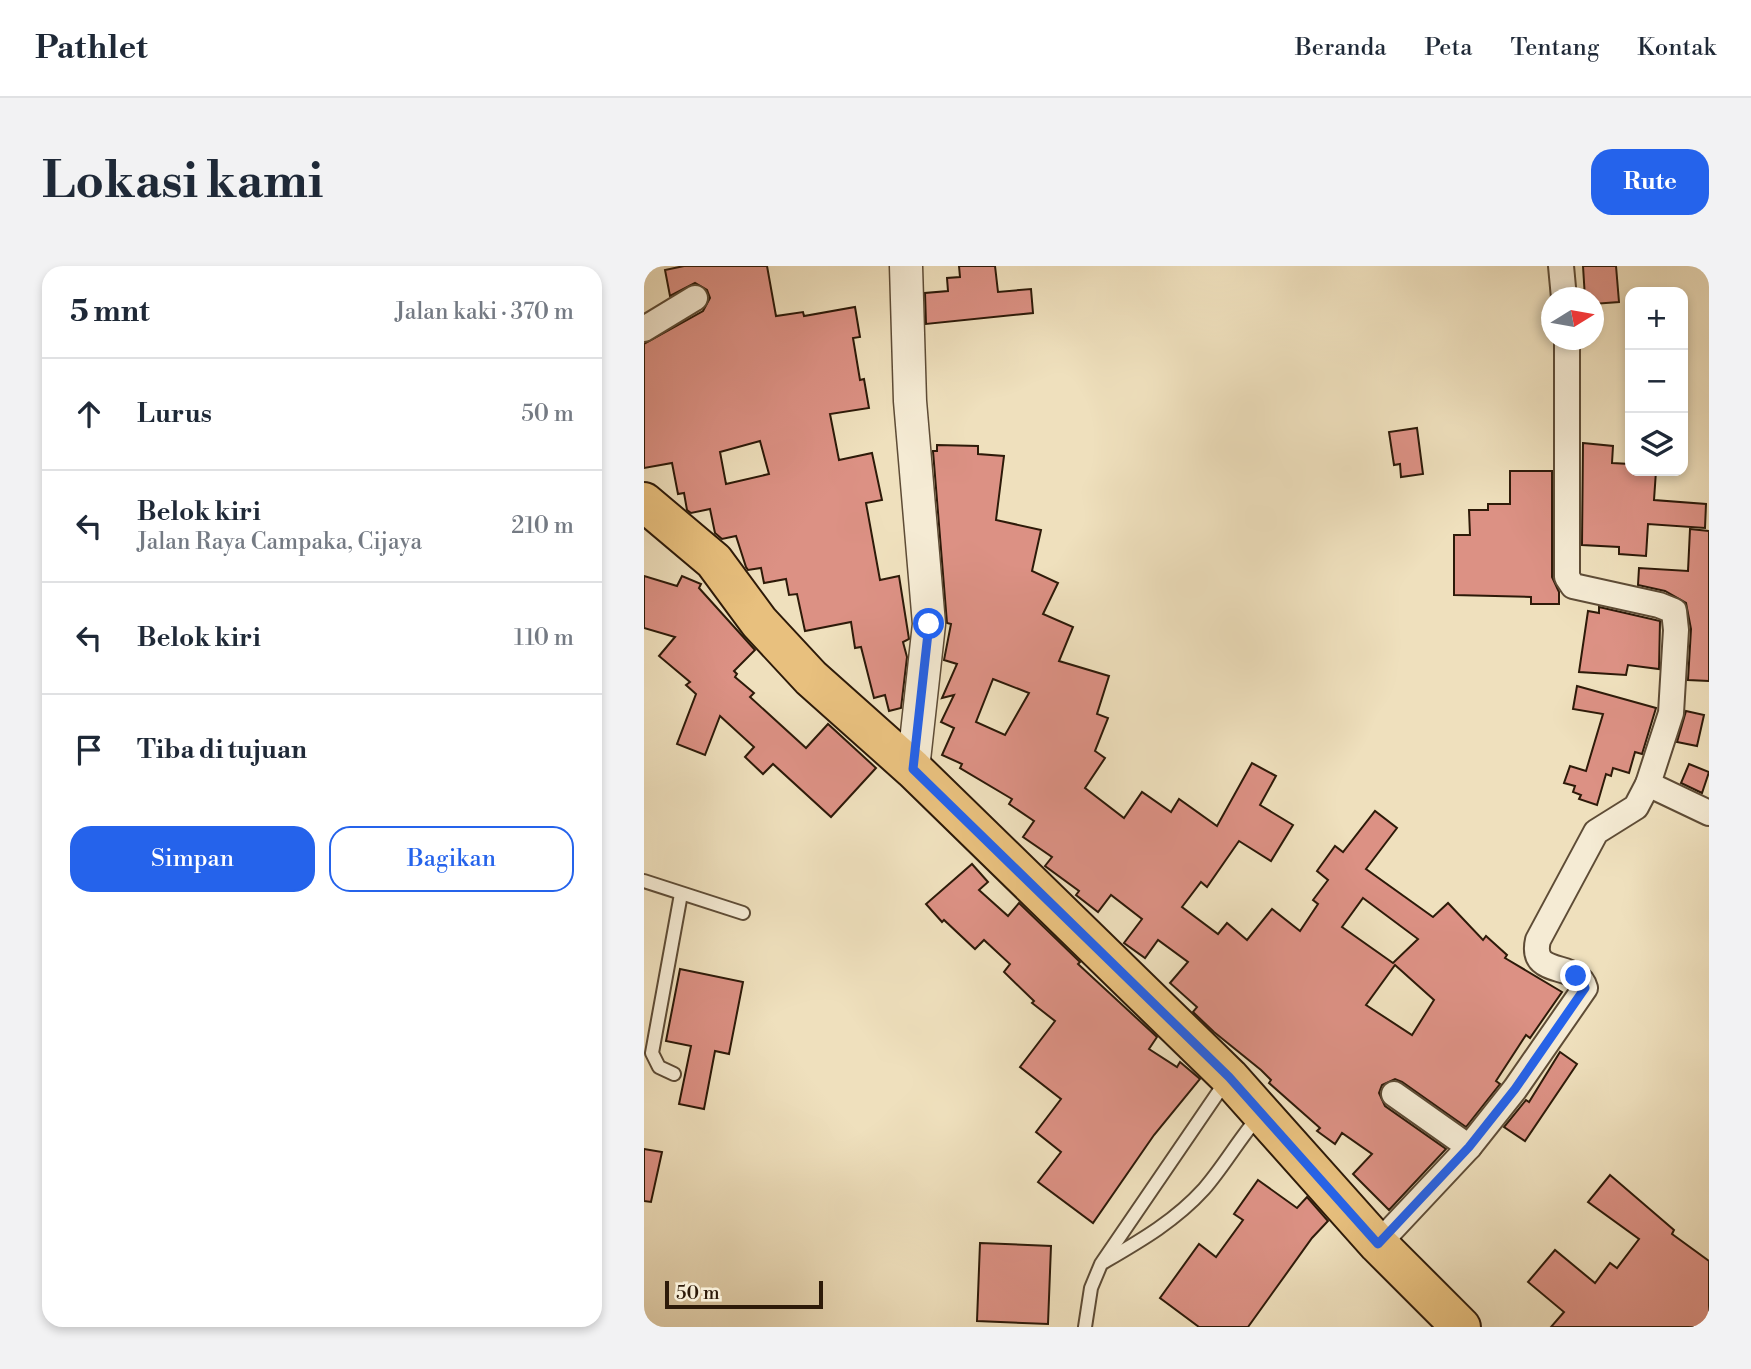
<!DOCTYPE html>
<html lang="id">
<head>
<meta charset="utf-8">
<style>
	:root { --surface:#fff; --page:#f2f2f3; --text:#1f2937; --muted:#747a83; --line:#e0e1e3; --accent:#2563eb }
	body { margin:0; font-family:"Libre Bodoni",serif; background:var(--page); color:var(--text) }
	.controls { position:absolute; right:21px; top:21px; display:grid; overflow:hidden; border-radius:14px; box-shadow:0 4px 10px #0003 }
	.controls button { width:63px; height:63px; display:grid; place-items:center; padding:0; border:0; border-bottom:2px solid var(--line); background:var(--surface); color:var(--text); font:35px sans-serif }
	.compass { position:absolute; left:897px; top:21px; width:63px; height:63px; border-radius:50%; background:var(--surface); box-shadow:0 4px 10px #0003; rotate:79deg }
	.scale { position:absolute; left:21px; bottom:18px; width:158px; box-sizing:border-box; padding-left:7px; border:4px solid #2d1a09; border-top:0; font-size:19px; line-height:24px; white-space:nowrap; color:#2d1a09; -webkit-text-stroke:5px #f5ebd4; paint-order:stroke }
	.stop { position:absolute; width:21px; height:21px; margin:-16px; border:5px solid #2563eb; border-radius:50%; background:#fff }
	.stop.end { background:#2563eb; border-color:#fff; box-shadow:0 2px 7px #0008 }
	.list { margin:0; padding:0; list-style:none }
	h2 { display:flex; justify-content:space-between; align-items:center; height:91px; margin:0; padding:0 28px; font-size:30px }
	h2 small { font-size:23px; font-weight:400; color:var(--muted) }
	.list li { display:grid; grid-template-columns:46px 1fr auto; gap:21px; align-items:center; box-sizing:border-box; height:112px; padding:0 28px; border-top:2px solid var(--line) }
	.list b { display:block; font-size:26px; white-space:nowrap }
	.list p { margin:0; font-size:23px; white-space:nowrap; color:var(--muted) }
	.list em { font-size:23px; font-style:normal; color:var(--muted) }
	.actions { display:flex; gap:14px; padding:21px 28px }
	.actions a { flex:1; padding:16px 0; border:2px solid var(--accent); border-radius:21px; text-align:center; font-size:24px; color:var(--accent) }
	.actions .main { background:var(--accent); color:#fff }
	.icon { flex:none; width:38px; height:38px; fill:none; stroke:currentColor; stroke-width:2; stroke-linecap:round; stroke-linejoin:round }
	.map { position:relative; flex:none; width:1065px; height:1061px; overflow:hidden; border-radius:21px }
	header { display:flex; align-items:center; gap:42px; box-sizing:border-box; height:98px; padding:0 35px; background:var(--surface); border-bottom:2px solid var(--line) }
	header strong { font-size:33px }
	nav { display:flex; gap:38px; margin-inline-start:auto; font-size:24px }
	.intro { display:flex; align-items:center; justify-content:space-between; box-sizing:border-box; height:168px; padding:0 42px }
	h1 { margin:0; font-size:49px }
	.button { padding:18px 32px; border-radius:21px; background:var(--accent); color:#fff; font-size:24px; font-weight:700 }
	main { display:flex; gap:42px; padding:0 42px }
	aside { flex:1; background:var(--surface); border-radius:21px; box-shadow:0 4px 10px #0003 }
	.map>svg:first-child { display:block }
</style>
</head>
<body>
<header>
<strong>Pathlet</strong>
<nav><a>Beranda</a><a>Peta</a><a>Tentang</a><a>Kontak</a></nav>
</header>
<div class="intro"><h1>Lokasi kami</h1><a class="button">Rute</a></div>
<main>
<aside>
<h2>5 mnt<small>Jalan kaki · 370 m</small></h2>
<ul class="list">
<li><svg class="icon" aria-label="ahead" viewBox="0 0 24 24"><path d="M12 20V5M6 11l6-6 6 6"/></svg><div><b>Lurus</b></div><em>50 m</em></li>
<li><svg class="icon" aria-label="left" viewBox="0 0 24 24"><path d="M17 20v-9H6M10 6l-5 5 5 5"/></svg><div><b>Belok kiri</b><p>Jalan Raya Campaka, Cijaya</p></div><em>210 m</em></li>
<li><svg class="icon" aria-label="left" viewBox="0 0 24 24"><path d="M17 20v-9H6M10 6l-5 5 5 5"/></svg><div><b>Belok kiri</b></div><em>110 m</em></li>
<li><svg class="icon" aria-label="arrive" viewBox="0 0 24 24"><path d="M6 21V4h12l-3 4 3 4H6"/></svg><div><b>Tiba di tujuan</b></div></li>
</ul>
<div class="actions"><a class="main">Simpan</a><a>Bagikan</a></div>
</aside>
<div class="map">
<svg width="1065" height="1061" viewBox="0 0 1065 1061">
	<rect width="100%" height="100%" fill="#efe0bd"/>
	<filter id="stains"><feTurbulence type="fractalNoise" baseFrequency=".00286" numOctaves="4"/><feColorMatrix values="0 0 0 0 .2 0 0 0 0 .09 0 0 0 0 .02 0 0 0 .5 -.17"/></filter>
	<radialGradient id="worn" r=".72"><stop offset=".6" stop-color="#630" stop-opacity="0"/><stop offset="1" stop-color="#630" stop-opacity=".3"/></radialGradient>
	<!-- building -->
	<g fill="#dc9184" stroke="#2d1a09" stroke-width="2" fill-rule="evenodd">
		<path d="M 40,0 L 123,0 L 132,50 L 159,46 L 160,50 L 211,41 L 216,71 L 209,72 L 216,114 L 220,113 L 225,142 L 186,148 L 195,194 L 228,187 L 238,234 L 222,237 L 236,314 L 255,310 L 265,373 L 259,376 L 263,391 L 257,442 L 245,445 L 241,429 L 230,432 L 217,381 L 211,382 L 207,356 L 161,365 L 153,328 L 145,329 L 142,313 L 120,317 L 117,302 L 104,304 L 102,301 L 92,270 L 78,273 L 71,267 L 66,243 L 47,247 L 43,244 L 40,227 L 34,228 L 28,197 L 0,202 L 0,78 L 59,45 L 66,32 L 63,24 L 51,17 L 26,30 L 21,4 ZM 116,175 L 125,208 L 82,218 L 76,186 Z"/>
		<polygon points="315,0 351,0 354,26 387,23 389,47 282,58 281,27 304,25 303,12 316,11"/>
		<polygon points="939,0 972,0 975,36 949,38 949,32 941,32"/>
		<polygon points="773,162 779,208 757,211 756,198 750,199 745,166"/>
		<polygon points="939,177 969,180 968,197 986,198 986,205 1012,205 1010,234 1062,238 1061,262 1004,258 1002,290 975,288 975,281 938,279"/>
		<path d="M 293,179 L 334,180 L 334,188 L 360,190 L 352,254 L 397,264 L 388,305 L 414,317 L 399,348 L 429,361 L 415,395 L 465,410 L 453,448 L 464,452 L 451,485 L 461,492 L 441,522 L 480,552 L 498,526 L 527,546 L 535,533 L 573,560 L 608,497 L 632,510 L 616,539 L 649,559 L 627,595 L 595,575 L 563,621 L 557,616 L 538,641 L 574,668 L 583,657 L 603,674 L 628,643 L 656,665 L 674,638 L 669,634 L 684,614 L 673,605 L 691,580 L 699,586 L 731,545 L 753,562 L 722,603 L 789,651 L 804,637 L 839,674 L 842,670 L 863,689 L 861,692 L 918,726 L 886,772 L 882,769 L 852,815 L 856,818 L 822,861 L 758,816 L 751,813 L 738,819 L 735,827 L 741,840 L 802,883 L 745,944 L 709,908 L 728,888 L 698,867 L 691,878 L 673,865 L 676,862 L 625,817 L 627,814 L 617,804 L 570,766 L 549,746 L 553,741 L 526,717 L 544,696 L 514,674 L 501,692 L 480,677 L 498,653 L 467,629 L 454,646 L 432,629 L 435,625 L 401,600 L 408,591 L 379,571 L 390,555 L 365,538 L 368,533 L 316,502 L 318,498 L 298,489 L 310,462 L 297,456 L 310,429 L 298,432 L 313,398 L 300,394 L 307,358 L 303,357 L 289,185 L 293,185 ZM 349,413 L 385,427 L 361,469 L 332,456 ZM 719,632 L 774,673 L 749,697 L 698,661 ZM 751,699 L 790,734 L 768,769 L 722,739 Z"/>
		<polygon points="866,205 908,205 908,311 915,326 915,338 887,338 887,331 810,329 810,269 826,269 825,244 844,244 844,238 866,238"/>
		<polygon points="1046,263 1065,265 1065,415 1044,414 1047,363 1042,337 1021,325 994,319 995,302 1044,305"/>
		<polygon points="0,310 33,320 38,310 57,318 55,322 111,384 90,405 93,408 91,411 110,427 106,431 162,482 184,458 232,502 187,551 129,498 119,508 101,491 110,481 76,450 61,489 33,478 52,428 42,419 46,416 15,390 31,371 0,362"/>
		<polygon points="955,341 1016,355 1015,403 984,399 982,409 935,406 944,345 955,347"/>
		<polygon points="933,420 1012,442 998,488 991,486 985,507 969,502 967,510 962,508 953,539 935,533 937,529 929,526 931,520 920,517 926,500 942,505 959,448 929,443"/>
		<polygon points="1042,445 1060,449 1053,480 1033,476"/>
		<polygon points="1045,498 1065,506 1058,527 1037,517"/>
		<polygon points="328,598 344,616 335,624 364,650 375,637 436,696 434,698 513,771 505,783 533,801 536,796 556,813 510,869 449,957 394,916 417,886 392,866 417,833 376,801 411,755 388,737 390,735 360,706 366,698 340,674 331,683 300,654 298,656 282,638"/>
		<polygon points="36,703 99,716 85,788 71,785 60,843 35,838 47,780 22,775"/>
		<polygon points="916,786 933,798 881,875 860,861 882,834 885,836"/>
		<polygon points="0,883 18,886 7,936 0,935"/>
		<polygon points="966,909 1030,964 1028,968 1065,995 1065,1061 907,1061 920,1046 884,1016 911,984 951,1017 966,997 973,1002 995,973 944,936"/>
		<polygon points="614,914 653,942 663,931 684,955 668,972 604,1061 555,1061 516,1032 555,978 572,991 599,954 590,948"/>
		<polygon points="336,977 407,980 404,1058 333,1055"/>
	</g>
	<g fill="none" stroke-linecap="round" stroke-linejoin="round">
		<!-- service casing -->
		<g stroke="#5e4c36" stroke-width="16">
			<g id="service">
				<polyline points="0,615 99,647"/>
				<polyline points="30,808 15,801 8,787 37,628"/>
				<path d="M 460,996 C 496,975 531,955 560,923 C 580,900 595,873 615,850"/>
				<polyline points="441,1061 447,1022 457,998 582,815"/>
			</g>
		</g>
		<!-- minor casing -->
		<g stroke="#5e4c36" stroke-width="28">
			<g id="minor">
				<polyline points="917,0 920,32"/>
				<polyline points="0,63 51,32"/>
				<polyline points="1004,518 1065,547"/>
				<polyline points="750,828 825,881"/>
				<path d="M 734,978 L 825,881 L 871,823 L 941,722 C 934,694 885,713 894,674 L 952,566 L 992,541 L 1004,518 L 1027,447 L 1032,364 L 1030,345 L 1015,339 L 929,320 L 923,311 L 923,74"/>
			</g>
		</g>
		<!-- tertiary casing -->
		<g stroke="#5e4c36" stroke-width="35">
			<polyline id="tertiary" points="262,0 266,135 285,358 269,503"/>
		</g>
		<!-- primary casing -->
		<g stroke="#2d1a09" stroke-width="42">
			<polyline id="primary" points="0,236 70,295 115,356 167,412 269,503 585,811 734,978 817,1061"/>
		</g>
		<!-- service -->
		<use href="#service" stroke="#f5ebd4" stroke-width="12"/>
		<!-- minor -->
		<use href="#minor" stroke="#f5ebd4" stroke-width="24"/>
		<!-- tertiary -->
		<use href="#tertiary" stroke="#f5ebd4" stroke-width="32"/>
		<!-- primary -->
		<use href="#primary" stroke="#e8c07e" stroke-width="38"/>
	</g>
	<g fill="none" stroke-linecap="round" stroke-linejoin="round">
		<!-- route -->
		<polyline stroke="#2563eb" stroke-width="9" points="285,358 269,503 585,811 734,978 825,881 871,823 941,722 939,716 932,710"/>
	</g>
	<rect width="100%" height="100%" filter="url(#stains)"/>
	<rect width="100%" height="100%" fill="url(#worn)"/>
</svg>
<div class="controls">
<button>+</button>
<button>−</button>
<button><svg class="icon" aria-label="layers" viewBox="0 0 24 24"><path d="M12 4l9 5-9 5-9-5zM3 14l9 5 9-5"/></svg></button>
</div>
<svg class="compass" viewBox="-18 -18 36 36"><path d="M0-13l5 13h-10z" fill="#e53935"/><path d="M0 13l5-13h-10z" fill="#747a83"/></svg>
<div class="scale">50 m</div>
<div class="stop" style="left:285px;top:358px"></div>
<div class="stop end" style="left:932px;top:710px"></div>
</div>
</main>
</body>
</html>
